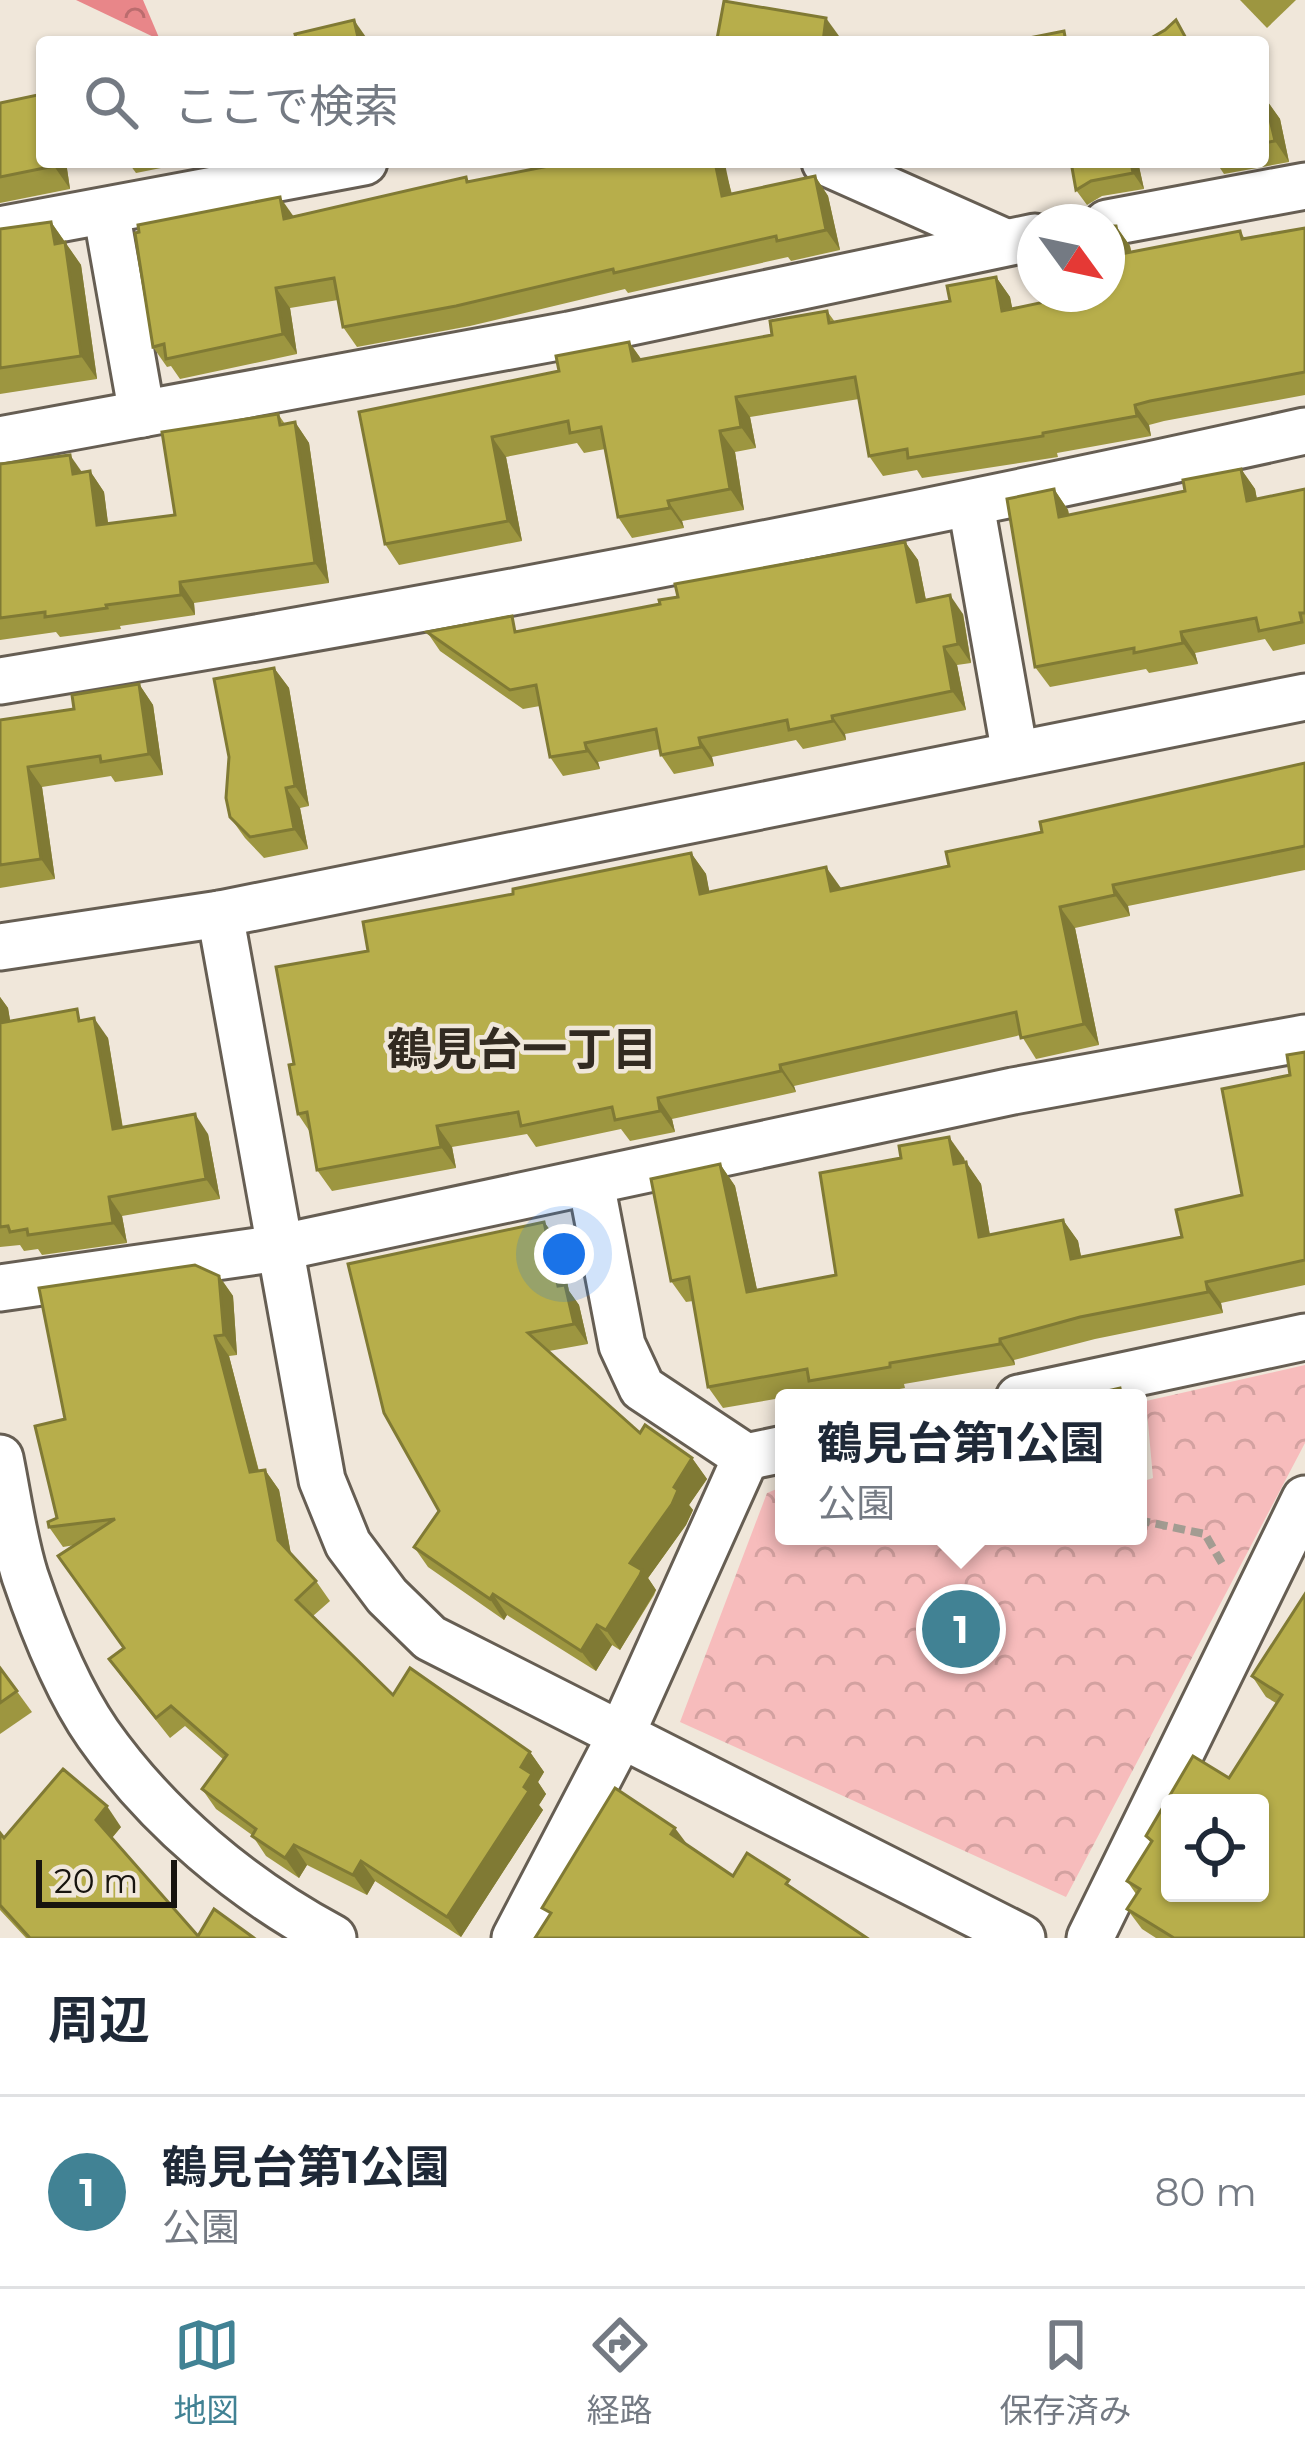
<!DOCTYPE html>
<html lang="ja">
<head>
<meta charset="utf-8">
<style>
	:root { --surface:#fff; --page:#f2f2f3; --text:#1f2937; --muted:#747a83; --line:#e0e1e3; --accent:#418294 }
	body { margin:0; font-family:Montserrat,"Noto Sans JP",sans-serif; background:var(--page); color:var(--text) }
	.controls { position:absolute; right:36px; bottom:36px; display:grid; overflow:hidden; border-radius:12px; box-shadow:0 3px 9px #0004 }
	.controls button { width:108px; height:108px; display:grid; place-items:center; padding:0; border:0; border-bottom:3px solid var(--line); background:var(--surface); color:var(--text); font:60px sans-serif }
	.compass { position:absolute; left:1017px; top:204px; width:108px; height:108px; border-radius:50%; background:var(--surface); box-shadow:0 3px 9px #0004; rotate:123deg }
	.scale { position:absolute; left:36px; bottom:30px; width:141px; box-sizing:border-box; padding-left:12px; border:6px solid #17140f; border-top:0; font-size:33px; line-height:42px; white-space:nowrap; color:#17140f; -webkit-text-stroke:9px #f0e7da; paint-order:stroke }
	.you { position:absolute; left:564px; top:1254px; width:42px; height:42px; margin:-30px; border:9px solid #fff; border-radius:50%; background:#1a73e8; box-shadow:0 0 0 18px #1a73e833 }
	.badge { display:grid; place-items:center; width:78px; height:78px; border-radius:50%; background:var(--accent); color:#fff; font-size:39px; font-weight:700 }
	.pin { position:absolute; translate:-50% -50%; border:6px solid #fff; box-shadow:0 3px 12px #0006 }
	.popup { position:absolute; left:775px; top:1389px; width:372px; height:156px; box-sizing:border-box; display:grid; place-content:center; border-radius:12px; background:var(--surface); filter:drop-shadow(0 3px 9px #0005); font-size:39px; white-space:nowrap; color:var(--muted) }
	.popup b { font-size:45px; color:var(--text) }
	.popup::after { content:''; position:absolute; left:50%; top:100%; margin-left:-24px; border:24px solid transparent; border-top-color:var(--surface) }
	.list { margin:0; padding:0; list-style:none }
	h2 { display:flex; justify-content:space-between; align-items:center; height:156px; margin:0; padding:0 48px; font-size:51px }
	h2 small { font-size:39px; font-weight:400; color:var(--muted) }
	.list li { display:grid; grid-template-columns:78px 1fr auto; gap:36px; align-items:center; box-sizing:border-box; height:192px; padding:0 48px; border-top:3px solid var(--line) }
	.list b { display:block; font-size:45px; white-space:nowrap }
	.list p { margin:0; font-size:39px; white-space:nowrap; color:var(--muted) }
	.list em { font-size:39px; font-style:normal; color:var(--muted) }
	.icon { flex:none; width:66px; height:66px; fill:none; stroke:currentColor; stroke-width:2; stroke-linecap:round; stroke-linejoin:round }
	.map { position:relative; flex:none; width:1305px; height:1938px; overflow:hidden }
	.search { position:absolute; background:var(--surface); box-shadow:0 3px 9px #0004; left:36px; right:36px; top:36px; height:132px; display:flex; align-items:center; gap:30px; box-sizing:border-box; padding:0 42px; border-radius:12px; color:var(--muted); font-size:45px }
	.sheet { height:348px; background:var(--surface) }
	nav { display:flex; justify-content:space-around; align-items:center; box-sizing:border-box; height:168px; border-top:3px solid var(--line); background:var(--surface); font-size:33px; color:var(--muted) }
	nav a { display:grid; justify-items:center; gap:6px }
	nav .on { color:var(--accent) }
	.map>svg:first-child { display:block }
</style>
</head>
<body>
<div class="map">
<svg width="1305" height="1938" viewBox="0 0 1305 1938">
	<defs>
		<pattern id="forest-crowns" width="20" height="18" patternUnits="userSpaceOnUse" patternTransform="scale(3)"><rect width="20" height="18" fill="#e88689"/><path d="M2 6a3 3 0 1 1 6 0M12 15a3 3 0 1 1 6 0" fill="none" stroke="#bb6c6e"/></pattern>
		<pattern id="park-crowns" width="20" height="18" patternUnits="userSpaceOnUse" patternTransform="scale(3)"><rect width="20" height="18" fill="#f7bcbc"/><path d="M2 6a3 3 0 1 1 6 0M12 15a3 3 0 1 1 6 0" fill="none" stroke="#d3a1a0"/></pattern>
	</defs>
	<rect width="100%" height="100%" fill="#f0e7da"/>
	<!-- forest -->
	<polygon fill="url(#forest-crowns)" points="76,0 143,0 160,40"/>
	<!-- park -->
	<polygon fill="url(#park-crowns)" points="1305,1365 1305,1443 1066,1897 680,1722 767,1493 784,1486 784,1536 1138,1536 1138,1483 1153,1478 1146,1401"/>
	<g fill="none" stroke-linecap="round" stroke-linejoin="round">
		<!-- minor casing -->
		<g stroke="#665e53" stroke-width="51">
			<g id="minor">
				<polyline points="825,162 1005,242"/>
				<polyline points="106,211 142,414"/>
				<polyline points="1107,223 1305,186"/>
				<polyline points="0,230 364,162"/>
				<polyline points="0,440 569,335 1035,237"/>
				<polyline points="971,505 1015,754"/>
				<path d="M 0,681 C 437,610 872,527 1305,431"/>
				<polyline points="220,914 322,1480 348,1544 387,1596 430,1638 1022,1938"/>
				<polyline points="0,947 220,914 1305,697"/>
				<polyline points="591,1183 622,1345 642,1388 746,1457"/>
				<polyline points="0,1288 278,1248 1013,1091 1305,1038"/>
				<polyline points="1019,1398 1305,1337"/>
				<path d="M 0,1458 C 8,1497 13,1538 25,1576 C 43,1629 66,1688 98,1734 C 158,1819 242,1889 333,1938"/>
				<polyline points="515,1938 621,1735 746,1457 784,1449"/>
				<polyline points="1090,1938 1305,1499"/>
			</g>
		</g>
		<!-- path -->
		<polyline stroke="#a39c92" stroke-width="8" stroke-dasharray="12 6" stroke-linecap="butt" points="1138,1520 1205,1534 1224,1567"/>
		<!-- minor -->
		<use href="#minor" stroke="#fff" stroke-width="45"/>
	</g>
	<!-- wall -->
	<g fill="#9d9640">
		<polygon points="1240,0 1296,0 1267,28"/>
		<polygon points="1265,98 1280,119 1289,162 1224,174 1216,162 1263,162 1263,99"/>
		<polygon points="0,103 66,162 70,189 0,203"/>
		<polygon points="128,162 191,162 136,173"/>
		<polygon points="569,162 723,162 732,194 815,176 828,196 840,250 791,261 788,257 628,293 625,289 470,326 357,347 343,327 338,300 290,308 297,354 180,379 171,366 167,367 153,347 293,216 466,177 469,181"/>
		<polygon points="1071,162 1138,162 1144,189 1102,196 1087,205 1076,190"/>
		<polygon points="51,222 81,265 97,379 0,394 0,229"/>
		<polygon points="1116,226 1130,246 1131,252 1240,231 1245,239 1305,228 1305,395 1164,421 1149,425 1151,436 1057,453 1058,457 922,478 917,470 883,476 869,456 859,399 750,417 756,448 735,452 744,510 682,521 684,528 632,538 618,517 605,449 584,453 577,443 506,457 522,541 399,565 385,544 559,371 629,342 642,360 772,335 827,311 835,322 950,301 996,277 1010,297 1012,309 1082,295"/>
		<polygon points="278,414 285,424 295,422 309,443 329,583 194,603 195,615 120,626 121,629 60,637 56,632 0,640 0,464 82,473 90,471 104,492 108,524 175,515"/>
		<polygon points="1241,469 1255,489 1257,499 1305,489 1305,644 1273,651 1265,639 1195,653 1198,664 1149,673 1146,669 1050,687 1035,667 1054,489 1068,510 1069,515 1185,491"/>
		<polygon points="905,542 918,560 926,600 963,614 971,663 957,665 966,710 845,734 846,740 803,749 796,740 712,757 714,766 674,774 661,755 660,749 598,762 600,769 563,776 550,757 540,706 523,709 440,651 427,632 522,630 660,604 678,597"/>
		<polygon points="274,668 289,688 309,806 300,808 308,849 264,858 245,838 230,817"/>
		<polygon points="139,684 153,705 163,775 115,782 111,776 42,787 55,879 0,888 0,720 74,709"/>
		<polygon points="1305,763 1305,870 1128,906 1130,916 1075,928 1099,1045 1036,1059 1021,1035 794,1086 796,1092 672,1119 675,1132 630,1141 621,1129 536,1147 527,1134 452,1147 456,1168 332,1191 317,1170 310,1132 298,1114 294,1064 368,951 513,894 691,853 706,874 709,892 841,888 949,866 1042,832"/>
		<polygon points="0,997 8,1008 10,1021 84,1020 108,1038 123,1128 208,1134 220,1199 122,1216 127,1243 42,1255 38,1249 24,1251 20,1245 0,1247"/>
		<polygon points="1305,1052 1305,1285 1221,1303 1223,1313 1095,1339 1014,1360 1015,1365 904,1384 905,1388 850,1398 821,1398 816,1392 723,1408 708,1387 693,1301 686,1302 671,1281 720,1164 735,1186 757,1290 836,1275 964,1158 965,1162 981,1184 990,1235 1063,1220 1078,1241 1081,1257 1182,1237 1242,1195 1290,1075"/>
		<polygon points="544,1222 559,1242 569,1291 579,1305 588,1344 549,1351 640,1433 692,1458 707,1479 689,1505 693,1510 686,1525 648,1578 656,1590 654,1595 620,1650 612,1645 596,1671 507,1615 504,1620 428,1567 414,1547 439,1511"/>
		<polygon points="219,1276 233,1296 237,1355 229,1356 259,1471 265,1470 279,1490 291,1554 316,1581 330,1601 313,1616 393,1695 530,1752 544,1772 538,1782 546,1794 539,1805 543,1810 461,1937 375,1881 367,1895 307,1865 299,1878 266,1856 252,1835 216,1809 202,1789 224,1760 185,1726 170,1738 123,1679 109,1659 124,1649 75,1545 63,1547 49,1527 57,1518 65,1419"/>
		<polygon points="1138,1426 1147,1465 1138,1467"/>
		<polygon points="1305,1594 1305,1938 1156,1938 1142,1929 1127,1909 1136,1894 1127,1881 1151,1843 1146,1836 1229,1778 1276,1703 1266,1697 1252,1676"/>
		<polygon points="0,1668 32,1712 0,1734"/>
		<polygon points="121,1827 112,1838 198,1936 254,1938 26,1938 0,1910 0,1833 4,1838"/>
	</g>
	<!-- shaded-wall -->
	<g fill="#807a34">
		<polygon points="826,18 839,36 838,42 823,42"/>
		<polygon points="354,20 368,40 368,42 359,42"/>
		<polygon points="1265,98 1280,119 1289,162 1275,141"/>
		<polygon points="53,162 66,162 70,189 54,166"/>
		<polygon points="715,162 723,162 725,164 736,216 722,196"/>
		<polygon points="1131,162 1138,162 1144,189 1133,173"/>
		<polygon points="815,176 828,196 840,250 826,230"/>
		<polygon points="280,197 294,217 284,219"/>
		<polygon points="51,222 81,265 97,379 81,356 55,244"/>
		<polygon points="1116,226 1130,246 1136,274 1121,254"/>
		<polygon points="996,277 1010,297 1017,331 1002,311"/>
		<polygon points="276,288 290,308 297,354 283,334"/>
		<polygon points="629,342 643,362 633,361"/>
		<polygon points="736,397 750,417 756,448 741,427"/>
		<polygon points="1135,405 1149,425 1151,436 1137,416"/>
		<polygon points="295,422 309,443 329,583 315,563"/>
		<polygon points="720,431 735,452 744,510 730,489"/>
		<polygon points="492,437 506,457 522,541 508,521"/>
		<polygon points="70,455 84,475 73,474"/>
		<polygon points="1241,469 1255,489 1261,521 1247,501"/>
		<polygon points="90,471 104,492 111,546 97,525"/>
		<polygon points="1054,489 1068,510 1073,537 1059,517"/>
		<polygon points="668,501 682,521 684,528 670,508"/>
		<polygon points="905,542 918,560 930,621 917,602"/>
		<polygon points="180,582 194,603 195,615 181,595"/>
		<polygon points="950,595 963,614 971,663 958,644"/>
		<polygon points="1181,632 1195,653 1198,664 1183,643"/>
		<polygon points="944,647 957,665 966,710 952,691"/>
		<polygon points="274,668 289,688 309,806 295,786"/>
		<polygon points="139,684 153,705 163,775 149,754"/>
		<polygon points="832,716 845,734 846,740 833,721"/>
		<polygon points="699,738 712,757 714,766 701,747"/>
		<polygon points="585,743 598,762 600,769 587,751"/>
		<polygon points="28,767 42,787 55,879 41,859"/>
		<polygon points="286,788 300,808 308,849 294,829"/>
		<polygon points="691,853 706,874 714,915 700,894"/>
		<polygon points="826,867 841,888 831,891"/>
		<polygon points="1113,885 1128,906 1130,916 1115,895"/>
		<polygon points="1060,907 1075,928 1099,1045 1084,1024"/>
		<polygon points="0,997 8,1008 14,1043 0,1023"/>
		<polygon points="94,1018 108,1038 126,1149 113,1129"/>
		<polygon points="780,1065 794,1086 796,1092 781,1071"/>
		<polygon points="658,1098 672,1119 675,1132 660,1111"/>
		<polygon points="195,1114 208,1134 220,1199 206,1179"/>
		<polygon points="437,1126 452,1147 456,1168 441,1147"/>
		<polygon points="949,1137 964,1158 969,1186 954,1164"/>
		<polygon points="966,1162 981,1184 994,1259 979,1237"/>
		<polygon points="720,1164 735,1186 762,1313 747,1292"/>
		<polygon points="109,1197 122,1216 127,1243 113,1223"/>
		<polygon points="1063,1220 1078,1241 1086,1281 1071,1259"/>
		<polygon points="544,1222 559,1242 569,1291 579,1305 588,1344 574,1324 558,1286"/>
		<polygon points="219,1276 233,1296 237,1355 224,1335"/>
		<polygon points="1206,1282 1221,1303 1223,1313 1208,1292"/>
		<polygon points="215,1336 229,1356 264,1492 250,1472"/>
		<polygon points="1000,1339 1014,1360 1015,1365 1000,1344"/>
		<polygon points="1138,1426 1147,1465 1138,1452"/>
		<polygon points="692,1458 707,1479 689,1505 693,1510 686,1525 648,1578 656,1590 620,1650 606,1630 630,1563"/>
		<polygon points="265,1470 279,1490 292,1560 278,1540"/>
		<polygon points="493,1594 507,1615 504,1620 490,1599"/>
		<polygon points="597,1625 612,1645 596,1671 581,1651"/>
		<polygon points="530,1752 544,1772 538,1782 546,1794 539,1805 543,1810 461,1937 447,1917 524,1787 521,1767"/>
		<polygon points="107,1806 121,1827 110,1840 96,1820"/>
		<polygon points="675,1828 690,1848 671,1834"/>
		<polygon points="294,1845 307,1865 299,1878 285,1858"/>
		<polygon points="361,1861 375,1881 367,1895 353,1875"/>
	</g>
	<!-- building -->
	<g fill="#b7ae4b" stroke="#807a34" stroke-width="3" fill-rule="evenodd">
		<polygon points="724,1 826,18 823,42 691,42 717,39"/>
		<polygon points="354,20 359,42 297,42 295,34"/>
		<polygon points="1176,20 1188,42 1144,42 1165,30"/>
		<polygon points="1064,31 1066,42 1019,42 1019,40"/>
		<polygon points="42,94 42,162 53,162 54,166 0,177 0,103"/>
		<polygon points="1265,98 1275,141 1263,143 1263,99"/>
		<polygon points="569,162 715,162 722,196 815,176 826,230 777,241 776,236 614,273 613,269 456,306 343,327 334,278 276,288 283,334 166,359 164,344 153,347 135,233 139,232 138,225 280,197 284,219 466,177 467,182"/>
		<polygon points="1071,162 1131,162 1133,173 1091,181 1076,190"/>
		<polygon points="51,222 55,244 65,242 81,356 0,368 0,229"/>
		<polygon points="1107,226 1116,226 1121,254 1240,231 1242,239 1305,228 1305,372 1150,401 1135,405 1137,416 1043,433 1043,436 908,458 907,449 869,456 855,377 736,397 741,427 720,431 730,489 668,501 670,508 618,517 601,427 570,433 568,421 492,437 508,521 385,544 359,412 559,371 556,356 629,342 633,361 772,335 770,321 827,311 829,323 950,301 947,286 996,277 1002,311 1082,294 1107,294"/>
		<polygon points="278,414 280,425 295,422 315,563 180,582 181,595 106,605 107,608 45,617 45,612 0,618 0,464 70,455 73,474 90,471 97,525 175,515 162,432"/>
		<polygon points="1241,469 1247,501 1305,489 1305,613 1300,613 1302,622 1259,631 1256,618 1181,632 1183,643 1134,653 1134,648 1035,667 1007,499 1054,489 1059,517 1185,491 1183,480"/>
		<polygon points="905,542 917,602 950,595 958,644 944,647 952,691 832,716 833,721 789,730 787,720 699,738 701,747 661,755 656,729 585,743 587,751 550,757 536,685 510,690 427,632 512,616 515,632 660,604 659,600 678,597 675,584"/>
		<polygon points="274,668 295,786 286,788 294,829 250,837 230,817 226,798 229,757 214,679"/>
		<polygon points="139,684 149,754 101,762 100,756 28,767 41,859 0,865 0,720 74,709 72,695"/>
		<polygon points="1305,763 1305,846 1113,885 1115,895 1060,907 1084,1024 1021,1038 1016,1012 780,1065 781,1071 658,1098 660,1111 615,1120 612,1107 521,1126 518,1112 437,1126 441,1147 317,1170 307,1112 298,1114 289,1065 294,1064 276,967 368,951 363,922 513,894 513,889 691,853 700,894 826,867 831,891 949,866 946,852 1042,832 1040,822"/>
		<polygon points="77,1009 79,1021 94,1018 113,1129 195,1114 206,1179 109,1197 113,1223 28,1235 27,1229 10,1232 8,1226 0,1227 0,1023"/>
		<polygon points="1305,1052 1305,1260 1206,1282 1208,1292 1080,1317 1000,1339 1000,1344 890,1363 890,1367 809,1381 807,1369 708,1387 689,1277 671,1281 651,1179 720,1164 747,1292 836,1275 820,1173 901,1158 899,1146 949,1137 954,1164 966,1162 979,1237 1063,1220 1071,1259 1182,1237 1176,1210 1242,1195 1222,1089 1290,1075 1287,1055"/>
		<polygon points="544,1222 558,1286 565,1285 574,1324 528,1333 640,1433 645,1425 692,1458 674,1487 678,1490 672,1504 630,1563 642,1570 640,1575 606,1630 597,1625 581,1651 493,1594 490,1599 414,1547 439,1511 384,1413 348,1264"/>
		<polygon points="195,1265 219,1276 224,1335 215,1336 250,1472 265,1470 278,1540 316,1581 296,1600 393,1695 410,1668 530,1752 521,1767 532,1774 524,1787 529,1791 447,1917 361,1861 353,1875 294,1845 285,1858 252,1836 256,1829 202,1789 227,1755 171,1706 156,1718 109,1659 124,1648 58,1556 115,1519 49,1527 48,1522 57,1518 35,1426 65,1419 39,1288"/>
		<polygon points="1120,1388 1122,1398 1077,1398"/>
		<path d="M 1305,1594 L 1305,1938 L 1174,1938 L 1127,1909 L 1140,1889 L 1127,1881 L 1152,1841 L 1146,1836 L 1193,1756 L 1229,1778 L 1282,1695 L 1252,1676 ZM 1170,1803 L 1260,1803 L 1260,1893 L 1170,1893 Z"/>
		<polygon points="0,1668 17,1691 0,1703"/>
		<polygon points="63,1769 107,1806 96,1820 198,1936 214,1909 254,1938 30,1938 0,1905 0,1833 4,1838"/>
		<polygon points="615,1788 675,1828 671,1834 733,1876 747,1853 789,1880 786,1884 867,1938 535,1938 551,1913 542,1908"/>
	</g>
	<g text-anchor="middle" dominant-baseline="central" stroke-width="9" stroke-linejoin="round" paint-order="stroke">
		<!-- neighbourhood labels -->
		<g font-size="45" font-weight="bold" fill="#322a21" stroke="#f0e7da">
			<text x="522" y="1048">鶴見台一丁目</text>
		</g>
	</g>
</svg>
<div class="controls">
<button><svg class="icon" aria-label="locate" viewBox="0 0 24 24"><circle cx="12" cy="12" r="6"/><path d="M12 2v4M12 18v4M2 12h4M18 12h4"/></svg></button>
</div>
<svg class="compass" viewBox="-18 -18 36 36"><path d="M0-13l5 13h-10z" fill="#e53935"/><path d="M0 13l5-13h-10z" fill="#747a83"/></svg>
<div class="scale">20 m</div>
<div class="you"></div>
<div class="pin badge" style="left:961px;top:1629px">1</div>
<div class="popup"><b>鶴見台第1公園</b>公園</div>
<div class="search"><svg class="icon" aria-label="search" viewBox="0 0 24 24"><circle cx="10" cy="10" r="6"/><path d="M15 15l6 6"/></svg>ここで検索</div>
</div>
<section class="sheet">
<h2>周辺<small></small></h2>
<ul class="list">
<li><span class="badge">1</span><div><b>鶴見台第1公園</b><p>公園</p></div><em>80 m</em></li>
</ul>
</section>
<nav>
<a class="on"><svg class="icon" aria-label="map" viewBox="0 0 24 24"><path d="M3 6l6-2 6 2 6-2v14l-6 2-6-2-6 2zM9 4v14M15 6v14"/></svg>地図</a>
<a><svg class="icon" aria-label="directions" viewBox="0 0 24 24"><path d="M12 3l9 9-9 9-9-9zM9 14v-3h6M13 9l2 2-2 2"/></svg>経路</a>
<a><svg class="icon" aria-label="saved" viewBox="0 0 24 24"><path d="M7 4h10v16l-5-4-5 4z"/></svg>保存済み</a>
</nav>
</body>
</html>
